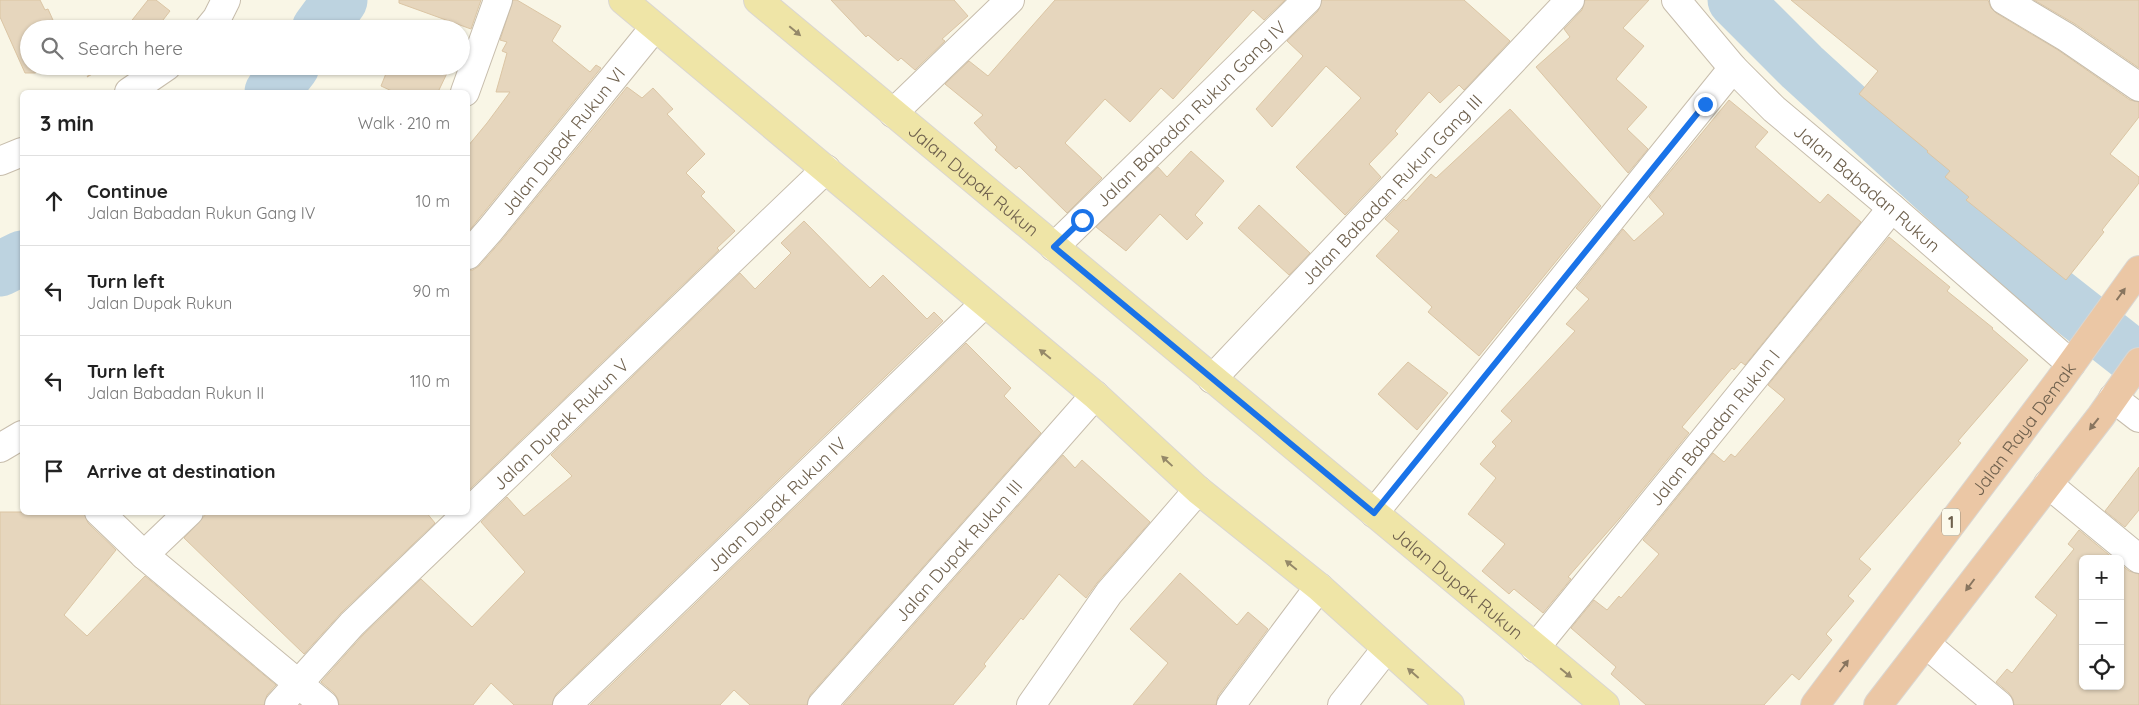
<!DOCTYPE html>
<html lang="en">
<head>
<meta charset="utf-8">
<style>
	:root { --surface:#fff; --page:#f2f2f2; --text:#222; --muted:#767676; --line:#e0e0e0 }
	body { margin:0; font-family:Quicksand,sans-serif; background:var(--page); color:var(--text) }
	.controls { position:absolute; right:15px; bottom:15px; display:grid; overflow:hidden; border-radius:8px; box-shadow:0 1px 4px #0004 }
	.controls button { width:45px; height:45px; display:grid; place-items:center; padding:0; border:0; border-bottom:1px solid var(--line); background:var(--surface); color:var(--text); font:25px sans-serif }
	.stop { position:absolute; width:15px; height:15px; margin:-11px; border:4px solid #1a73e8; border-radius:50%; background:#fff }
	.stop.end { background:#1a73e8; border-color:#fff; box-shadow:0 1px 5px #0008 }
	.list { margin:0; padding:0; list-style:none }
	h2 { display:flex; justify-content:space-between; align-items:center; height:65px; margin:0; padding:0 20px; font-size:21px }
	h2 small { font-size:16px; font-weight:400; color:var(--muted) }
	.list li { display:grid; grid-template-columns:32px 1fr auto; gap:15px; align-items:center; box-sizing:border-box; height:90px; padding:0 20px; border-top:1px solid var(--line) }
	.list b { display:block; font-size:19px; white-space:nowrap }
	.list p { margin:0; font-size:16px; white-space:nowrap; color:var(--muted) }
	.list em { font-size:16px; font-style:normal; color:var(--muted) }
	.icon { flex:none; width:28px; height:28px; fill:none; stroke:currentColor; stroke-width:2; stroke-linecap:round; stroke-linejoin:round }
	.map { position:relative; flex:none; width:2139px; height:705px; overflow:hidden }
	.search { position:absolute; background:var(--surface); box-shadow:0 1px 4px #0004; left:20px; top:20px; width:450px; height:55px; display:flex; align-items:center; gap:12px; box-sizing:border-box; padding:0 18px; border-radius:28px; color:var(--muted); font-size:19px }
	.panel { position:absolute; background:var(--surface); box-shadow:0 1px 4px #0004; left:20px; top:90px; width:450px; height:425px; border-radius:8px }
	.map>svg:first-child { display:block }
</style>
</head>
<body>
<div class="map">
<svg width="2139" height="705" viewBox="0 0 2139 705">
	<rect width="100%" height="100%" fill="#f9f6e6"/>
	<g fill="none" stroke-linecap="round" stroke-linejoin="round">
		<!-- river -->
		<g stroke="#bdd3e0" stroke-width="55">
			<polyline points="1735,0 1802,67 2032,277 2139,361"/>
			<polyline points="319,29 340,0"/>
			<polyline points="272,92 292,66"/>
			<polyline points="0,269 22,258"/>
		</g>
	</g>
	<!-- building -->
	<g fill="#e6d6bd" stroke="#dbc5a4">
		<polygon points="0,0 40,0 45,10 48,9 57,29 29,29 29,66 51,66 35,73 25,73 0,17"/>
		<polygon points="148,0 156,0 170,11 156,29 125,29"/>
		<polygon points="399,0 481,0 471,29 399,3"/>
		<polygon points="513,0 517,0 561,26 552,41 590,72 596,65 601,68 468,232 468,146 487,123 510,92 496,92 507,53 502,51 507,42 500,40"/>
		<polygon points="831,0 954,0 968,16 942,39 945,41 915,70 901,58 898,61 868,35 866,37"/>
		<polygon points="1055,0 1285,0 1264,20 1253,10 1173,99 1161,88 1130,122 1105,99 1065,143 1102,178 1067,213 1019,166 1016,169 995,150 997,147 974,123 983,115 945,84 969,61 988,76"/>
		<polygon points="1322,0 1464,0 1510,41 1464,90 1459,85 1440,103 1429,92 1395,131 1398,134 1369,164 1381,177 1345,215 1296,167 1361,98 1326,66 1272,127 1256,109 1303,56 1287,41 1318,11"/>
		<polygon points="1585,0 1649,0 1623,28 1644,46 1616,79 1647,107 1627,129 1648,149 1628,173 1536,67 1570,37 1564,29 1582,10"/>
		<polygon points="1791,0 1988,0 1991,8 1996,13 2058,50 2130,100 2139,102 2139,117 2110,154 2139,177 2139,183 2102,230 2104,232 2066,280 1966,200 1969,197 1945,177 1950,171 1927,152 1928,151 1859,94 1878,71"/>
		<polygon points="2034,0 2139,0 2139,68 2075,24"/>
		<polygon points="86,66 107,66 87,77 90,73"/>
		<polygon points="389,66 444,66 449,69 438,92 394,92 381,86"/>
		<polygon points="627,87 642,98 653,88 673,109 667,114 705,154 686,173 705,192 701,196 735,231 717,248 719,250 468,491 468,270 473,270 479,266 502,240"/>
		<polygon points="1729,100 1768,132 1755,147 1820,203 1828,194 1861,222 1745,365 1741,362 1734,370 1732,368 1682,427 1689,433 1619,519 1568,577 1571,579 1543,613 1514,589 1509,594 1482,571 1505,544 1468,514 1496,478 1480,464 1496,446 1492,442 1512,421 1501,411 1575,331 1566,324 1589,299 1576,288 1623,229 1634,241 1664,214 1649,197"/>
		<polygon points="1510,109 1601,206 1479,356 1428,312 1432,307 1376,256 1399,231 1385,219 1404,199 1406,201 1431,174 1436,178"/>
		<polygon points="1191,151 1224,181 1195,215 1203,223 1187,240 1160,214 1126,251 1096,227 1158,167 1167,177"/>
		<polygon points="1259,205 1310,253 1289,275 1238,228"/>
		<polygon points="804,221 870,288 883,275 927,319 934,312 943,321 556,694 552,705 514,705 491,683 473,705 339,705 338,699 334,693 321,682 363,635 421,579 472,627 525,572 481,522 507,497 524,516 572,476 551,455 740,273 755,289 791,253 781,243"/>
		<polygon points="1889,237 1950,287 1947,291 1993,328 1992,329 2028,360 1958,441 1961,443 1859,559 1871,569 1848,596 1854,601 1826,634 1832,640 1799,680 1792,674 1764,705 1646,705 1611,674 1616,667 1571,628 1594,600 1607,610 1619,596 1621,598 1659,554 1643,540 1713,453 1724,462 1731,454 1735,457 1785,399 1768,385"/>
		<polygon points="966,343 1011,388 1004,396 1041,433 810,695 807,705 750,705 734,690 720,705 590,705"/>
		<polygon points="1408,362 1448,393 1417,430 1378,394"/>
		<polygon points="1063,455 1075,468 1082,460 1150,522 1097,583 1086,598 1059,574 1023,620 1021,618 984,664 986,666 953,705 843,705"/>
		<polygon points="2139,467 2139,510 2125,527 2105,511"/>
		<polygon points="0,512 84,512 88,523 116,550 64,615 87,636 145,576 276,685 267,695 264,705 0,705"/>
		<polygon points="208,512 426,512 435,523 341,613 304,654 184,538"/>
		<polygon points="2079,530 2114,559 2083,559 2083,686 2120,686 2120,564 2129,571 2139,574 2139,705 2014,705 2013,699 2009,693 1996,682 2007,669 2012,673 2057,615 2035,597 2074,549 2068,544"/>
		<polygon points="1180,573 1237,625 1248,612 1268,629 1218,696 1216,705 1133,705 1168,663 1130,629"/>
	</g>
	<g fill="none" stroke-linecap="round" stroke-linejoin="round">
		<!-- street casing -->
		<g stroke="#c7bdac" stroke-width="30">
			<g id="street">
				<path id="s1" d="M 1676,0 L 1733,68 L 1774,109 L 1892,208 L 2071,364"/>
				<polyline points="2004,0 2066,37 2139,87"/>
				<polyline points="208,29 217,18 226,0"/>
				<polyline points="129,92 167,66"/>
				<polyline points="465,92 498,0"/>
				<polyline points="893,113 1010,0"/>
				<polyline points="0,161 22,152"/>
				<path id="s2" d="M 1054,247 L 1307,0"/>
				<path id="s3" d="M 468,255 L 490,230 L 654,28"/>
				<path id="s4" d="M 1212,379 L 1570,0"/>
				<polyline points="2113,398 2139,418"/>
				<polyline points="0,448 22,435"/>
				<polyline points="2048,484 2139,559"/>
				<polyline points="99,512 144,555 324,705"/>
				<polyline points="1374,513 1733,68"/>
				<polyline points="144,555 189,512"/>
				<polyline points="1926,644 1999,705"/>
				<path id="s5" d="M 1535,648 L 1892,208"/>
				<path id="s6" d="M 279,705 L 352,624 L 826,169"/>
				<path id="s7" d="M 567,705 L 984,304"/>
				<path id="s8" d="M 822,705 L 1095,395"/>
				<polyline points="1031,705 1109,593 1198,490"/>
				<polyline points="1231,705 1319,587"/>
				<polyline points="1342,705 1386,649"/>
			</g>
		</g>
		<!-- primary casing -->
		<g stroke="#dad6d1" stroke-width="30">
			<g id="primary">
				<polyline points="623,0 1095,395 1198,490 1319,587 1450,705"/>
				<path id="s9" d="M 758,0 L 1605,705"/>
			</g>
		</g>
		<!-- highway casing -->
		<g stroke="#dad6d1" stroke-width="30">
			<g id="highway">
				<path id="s10" d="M 1815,705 L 2059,381 L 2139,270"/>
				<polyline points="1878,705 2101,416 2139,362"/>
			</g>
		</g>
		<!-- street -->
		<use href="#street" stroke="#fff" stroke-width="28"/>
		<!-- primary -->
		<use href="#primary" stroke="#efe5a7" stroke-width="28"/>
		<!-- highway -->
		<use href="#highway" stroke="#ebc7a5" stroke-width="28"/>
	</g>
	<!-- one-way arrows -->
	<defs><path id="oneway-solid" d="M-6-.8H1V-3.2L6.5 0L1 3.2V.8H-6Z" transform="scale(1.25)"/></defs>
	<g fill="#958969">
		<use href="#oneway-solid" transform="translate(795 31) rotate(40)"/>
		<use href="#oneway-solid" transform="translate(1045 354) rotate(-141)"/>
		<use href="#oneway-solid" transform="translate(1167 461) rotate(-137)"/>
		<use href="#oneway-solid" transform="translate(1291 565) rotate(-141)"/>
		<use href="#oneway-solid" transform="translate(1413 673) rotate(-139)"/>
		<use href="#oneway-solid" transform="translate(1566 673) rotate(39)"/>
	</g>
	<g fill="#88755f">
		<use href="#oneway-solid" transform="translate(2121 294) rotate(-54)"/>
		<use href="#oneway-solid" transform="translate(2094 424) rotate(128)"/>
		<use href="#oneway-solid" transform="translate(1970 585) rotate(127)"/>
		<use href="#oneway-solid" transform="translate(1844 666) rotate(-53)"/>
	</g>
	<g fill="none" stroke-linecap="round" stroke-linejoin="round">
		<!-- route -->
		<polyline stroke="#1a73e8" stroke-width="6" points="1082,220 1054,247 1374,513 1705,104"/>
	</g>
	<g text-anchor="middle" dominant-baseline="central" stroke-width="4.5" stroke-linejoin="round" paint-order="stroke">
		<!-- shield labels -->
		<rect fill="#fcfaec" stroke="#998f7d" stroke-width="1" x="1942" y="508.5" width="18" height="27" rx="4"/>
		<g font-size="16" font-weight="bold" fill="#6f614e">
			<text x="1951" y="522">1</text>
		</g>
		<!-- street labels -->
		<g font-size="18" fill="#6f614e" stroke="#fcfaec">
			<text stroke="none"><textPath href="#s2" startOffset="191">Jalan Babadan Rukun Gang IV</textPath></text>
			<text stroke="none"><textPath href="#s3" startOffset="148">Jalan Dupak Rukun VI</textPath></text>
			<text stroke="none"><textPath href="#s9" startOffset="281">Jalan Dupak Rukun</textPath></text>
			<text stroke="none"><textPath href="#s1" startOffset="269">Jalan Babadan Rukun</textPath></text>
			<text stroke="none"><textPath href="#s4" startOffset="261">Jalan Babadan Rukun Gang III</textPath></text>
			<text stroke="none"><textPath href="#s6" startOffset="398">Jalan Dupak Rukun V</textPath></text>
			<text stroke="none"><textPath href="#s5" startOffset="284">Jalan Babadan Rukun I</textPath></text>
			<text stroke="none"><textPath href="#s10" startOffset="346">Jalan Raya Demak</textPath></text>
			<text stroke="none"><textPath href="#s7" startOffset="290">Jalan Dupak Rukun IV</textPath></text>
			<text stroke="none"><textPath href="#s8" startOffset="206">Jalan Dupak Rukun III</textPath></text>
			<text stroke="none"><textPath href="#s9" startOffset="911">Jalan Dupak Rukun</textPath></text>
		</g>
	</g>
</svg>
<div class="controls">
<button>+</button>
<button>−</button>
<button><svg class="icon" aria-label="locate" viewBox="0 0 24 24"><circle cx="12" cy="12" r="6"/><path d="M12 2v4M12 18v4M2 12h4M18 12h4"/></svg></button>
</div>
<div class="stop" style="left:1082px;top:220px"></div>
<div class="stop end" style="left:1705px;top:104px"></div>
<div class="search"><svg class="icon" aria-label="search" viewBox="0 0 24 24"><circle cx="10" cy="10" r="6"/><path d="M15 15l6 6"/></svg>Search here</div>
<section class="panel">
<h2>3 min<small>Walk · 210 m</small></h2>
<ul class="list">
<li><svg class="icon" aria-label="ahead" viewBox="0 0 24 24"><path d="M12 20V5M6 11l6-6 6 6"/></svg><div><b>Continue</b><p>Jalan Babadan Rukun Gang IV</p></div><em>10 m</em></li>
<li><svg class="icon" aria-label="left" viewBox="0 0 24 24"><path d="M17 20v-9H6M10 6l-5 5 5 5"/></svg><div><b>Turn left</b><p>Jalan Dupak Rukun</p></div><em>90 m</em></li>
<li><svg class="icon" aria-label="left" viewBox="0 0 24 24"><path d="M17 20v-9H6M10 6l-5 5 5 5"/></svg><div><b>Turn left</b><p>Jalan Babadan Rukun II</p></div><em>110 m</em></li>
<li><svg class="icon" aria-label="arrive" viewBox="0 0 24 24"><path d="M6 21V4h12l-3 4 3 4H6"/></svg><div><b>Arrive at destination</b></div></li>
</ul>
</section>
</div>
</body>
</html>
